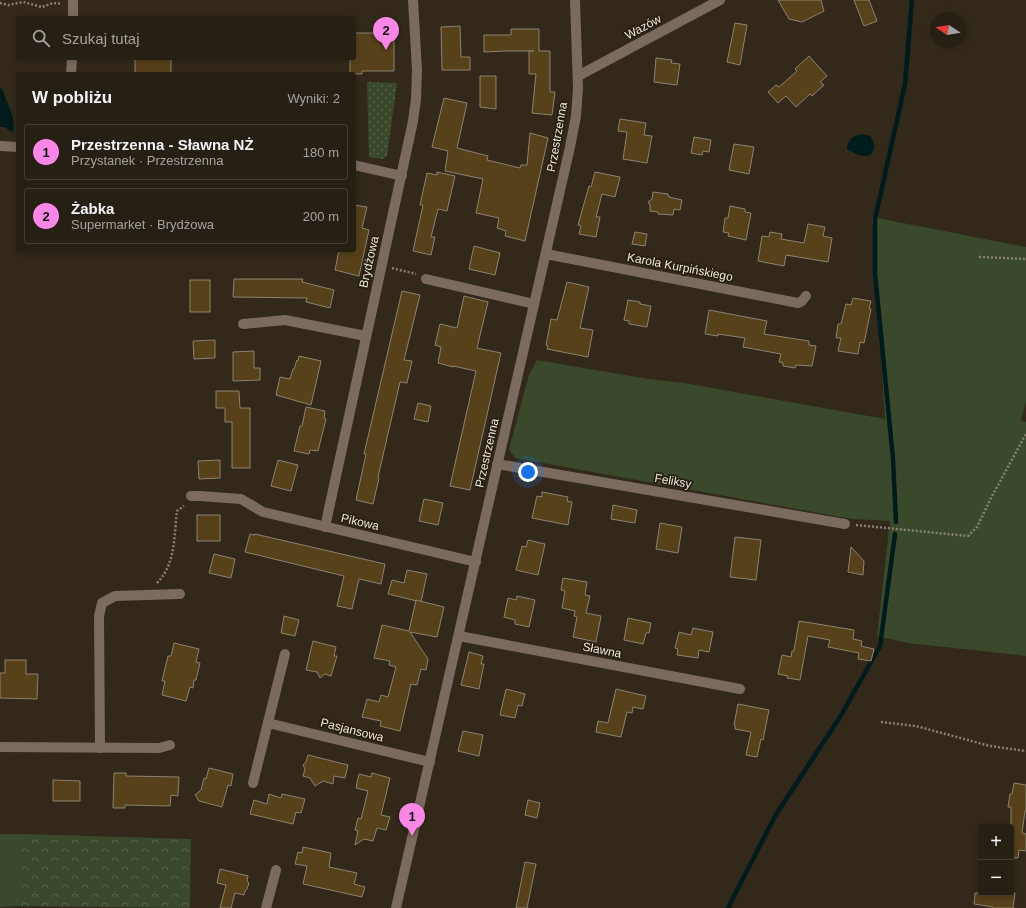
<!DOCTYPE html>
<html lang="pl">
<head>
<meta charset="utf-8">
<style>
	:root { --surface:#261f14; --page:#2e271d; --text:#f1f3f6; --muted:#a4a2a0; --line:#423d34; --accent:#fa87e6 }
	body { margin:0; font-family:Arial,sans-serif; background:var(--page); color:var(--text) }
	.controls { position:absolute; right:12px; bottom:12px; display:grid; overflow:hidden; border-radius:4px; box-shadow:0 2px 6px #0003 }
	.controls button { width:36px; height:36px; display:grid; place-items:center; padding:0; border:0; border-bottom:1px solid var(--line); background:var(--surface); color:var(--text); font:20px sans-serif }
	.compass { position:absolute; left:930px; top:12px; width:36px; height:36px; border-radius:50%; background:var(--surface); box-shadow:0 2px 6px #0003; rotate:282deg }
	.you { position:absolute; left:528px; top:472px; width:14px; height:14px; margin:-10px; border:3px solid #fff; border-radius:50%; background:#1a73e8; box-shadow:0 0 0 6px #1a73e833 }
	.badge { display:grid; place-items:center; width:26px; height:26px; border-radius:50%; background:var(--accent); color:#111; font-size:13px; font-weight:700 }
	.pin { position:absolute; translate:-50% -33px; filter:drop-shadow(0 1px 2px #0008) }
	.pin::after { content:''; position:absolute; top:21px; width:14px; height:12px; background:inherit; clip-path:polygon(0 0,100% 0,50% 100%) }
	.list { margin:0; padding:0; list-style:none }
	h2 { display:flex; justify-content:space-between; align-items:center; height:52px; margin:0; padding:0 16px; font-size:17px }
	h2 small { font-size:13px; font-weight:400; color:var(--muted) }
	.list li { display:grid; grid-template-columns:26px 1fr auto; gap:12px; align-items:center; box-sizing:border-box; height:56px; margin:0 8px 8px; padding:0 8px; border:1px solid var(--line); border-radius:4px }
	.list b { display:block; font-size:15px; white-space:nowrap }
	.list p { margin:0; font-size:13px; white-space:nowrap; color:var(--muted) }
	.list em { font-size:13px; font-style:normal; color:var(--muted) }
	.icon { flex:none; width:22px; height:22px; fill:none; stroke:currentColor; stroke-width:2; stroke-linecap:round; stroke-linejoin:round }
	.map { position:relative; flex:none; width:1026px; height:908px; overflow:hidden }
	.search { position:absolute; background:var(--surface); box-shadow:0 2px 6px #0003; left:16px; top:16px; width:340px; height:44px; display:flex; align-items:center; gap:10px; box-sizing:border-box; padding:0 14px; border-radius:4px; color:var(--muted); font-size:15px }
	.panel { position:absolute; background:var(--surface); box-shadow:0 2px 6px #0003; left:16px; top:72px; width:340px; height:180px; border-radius:4px }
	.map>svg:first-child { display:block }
</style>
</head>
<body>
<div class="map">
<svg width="1026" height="908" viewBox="0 0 1026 908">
	<defs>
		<pattern id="forest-crowns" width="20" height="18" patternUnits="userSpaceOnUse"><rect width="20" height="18" fill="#3a482b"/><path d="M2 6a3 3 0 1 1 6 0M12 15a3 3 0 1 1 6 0" fill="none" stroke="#576249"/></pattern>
		<pattern id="park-dots" width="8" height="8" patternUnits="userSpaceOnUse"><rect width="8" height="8" fill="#3a482b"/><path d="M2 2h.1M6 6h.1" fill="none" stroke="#576249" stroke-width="1.8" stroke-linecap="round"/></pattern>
	</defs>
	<rect width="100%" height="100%" fill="#32291a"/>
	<!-- green -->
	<g fill="#3a482b">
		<polygon points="872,217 1026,247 1026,401 1021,421 1026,422 1026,656 908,643 877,636 890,521 852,519 515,458 509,449 529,375 537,360 648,379 684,383 885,419"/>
		<polygon points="0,834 20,834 20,906 0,907"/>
	</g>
	<!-- forest -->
	<polygon fill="url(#forest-crowns)" points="20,834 191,839 190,908 20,906"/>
	<!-- park -->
	<polygon fill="url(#park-dots)" points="367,82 397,83 387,156 383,159 369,157"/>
	<!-- water -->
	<g fill="#001b1c">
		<polygon points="0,88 2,89 13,117 14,130 11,132 5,127 0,127"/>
		<path d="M 862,134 L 870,136 C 875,144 876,148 870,155 C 861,157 855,154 847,149 C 847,139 853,136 862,134 Z"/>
	</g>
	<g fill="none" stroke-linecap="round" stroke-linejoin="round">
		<!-- stream -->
		<g stroke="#001b1c" stroke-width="4.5">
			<polyline points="896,522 893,459 875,273 875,219 905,84 912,0"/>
			<polyline points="728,908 775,816 840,717 880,646 895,534"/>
		</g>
	</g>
	<!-- building -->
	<g fill="#56411b" stroke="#8c8271">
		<polygon points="778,0 821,0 824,11 802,22 789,19"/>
		<polygon points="854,0 869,0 877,21 864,26"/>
		<polygon points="735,23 747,25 740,65 727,62"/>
		<polygon points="460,26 461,57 470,57 470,70 442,70 441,27"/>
		<polygon points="378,29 394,29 394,71 362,71 362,74 350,74 350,58 354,58 354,33 378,33"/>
		<polygon points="511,29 539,29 539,51 550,51 550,92 555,92 552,115 532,113 536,74 529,74 529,51 534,51 506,51 484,52 484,35 511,35"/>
		<polygon points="809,56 827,76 820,82 824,85 812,96 810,94 796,107 786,96 778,103 768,92 776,85 779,87 797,71 795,69"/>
		<rect x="135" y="58" width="36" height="16"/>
		<polygon points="656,58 672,60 671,63 680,64 677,85 654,82"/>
		<polygon points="480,76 496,76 496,109 480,107"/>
		<polygon points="444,98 467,103 457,148 488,156 487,160 520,168 521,165 527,165 530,133 548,138 525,241 505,236 506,231 497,228 499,218 476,213 483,179 445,171 448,151 432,147"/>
		<polygon points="620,119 646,123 644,135 652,136 647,163 623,159 627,132 618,131"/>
		<polygon points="694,137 711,140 709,152 703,151 702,155 691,153"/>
		<polygon points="734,144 754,147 749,174 729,170"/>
		<polygon points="437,172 455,176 447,211 438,209 431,237 435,237 431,255 413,251 423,205 420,205 427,173 437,175"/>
		<polygon points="595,172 620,177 615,197 602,194 596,217 600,217 596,237 579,234 581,226 578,225 589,186 591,187"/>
		<polygon points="653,192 668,194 669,197 682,200 680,210 674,209 673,215 658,214 658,212 650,211 650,205 648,202 652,199"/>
		<polygon points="354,205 367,207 362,228 369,230 359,276 335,270 339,250 354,250"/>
		<polygon points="730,206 745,209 745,212 751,213 746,240 728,236 729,233 723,232 725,218 728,218"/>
		<polygon points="808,224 825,227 823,236 832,238 828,262 786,255 784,266 758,261 762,236 769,237 770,232 782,234 781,239 804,243"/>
		<polygon points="635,232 647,234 645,246 632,244"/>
		<polygon points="474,246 500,253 495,275 469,269"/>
		<polygon points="234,279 303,279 302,282 334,290 330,308 306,302 307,298 233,297"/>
		<rect x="190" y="280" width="20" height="32"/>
		<polygon points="567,282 589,287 580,328 593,330 588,357 547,349 548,346 546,345 551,319 557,320"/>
		<polygon points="402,291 420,295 404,360 412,361 407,383 400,382 378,477 379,478 373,504 356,500 366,454 364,454 367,441"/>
		<polygon points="464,296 488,302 477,348 501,353 470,490 450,486 476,371 453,366 453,367 438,363 441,347 435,345 440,324 457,328"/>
		<polygon points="853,298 871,301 869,309 871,309 864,343 860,342 858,354 838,351 841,338 836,338 838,324 841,324 846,304 851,305"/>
		<polygon points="628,300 640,302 640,304 651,306 647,327 629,324 629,321 624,320"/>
		<polygon points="709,310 767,321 764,334 809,341 809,345 816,346 812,366 796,365 795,368 783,366 783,363 779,362 781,354 743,347 745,338 718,334 718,336 705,334"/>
		<polygon points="215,340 215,358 194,359 193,341"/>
		<polygon points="254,351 254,368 260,368 260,380 233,381 233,352"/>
		<polygon points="299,356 321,361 311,405 276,395 280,377 290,379 293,369 294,369 297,360 298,361"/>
		<polygon points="216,391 239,391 240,408 250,408 250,468 232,468 232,422 225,422 225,408 216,408"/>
		<polygon points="418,403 431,406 428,422 414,419"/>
		<polygon points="306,407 325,411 324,418 326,419 318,451 310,450 309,454 294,451 300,426 302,426"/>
		<polygon points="220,460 220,478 199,479 198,461"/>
		<polygon points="278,460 298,465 291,491 271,486"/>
		<polygon points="542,492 568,497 567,501 572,502 568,525 532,518 537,496 542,497"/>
		<polygon points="424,499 443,503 438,525 419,521"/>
		<polygon points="613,505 637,510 635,523 611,519"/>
		<rect x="197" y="515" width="23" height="26"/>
		<polygon points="660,523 682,527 678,553 656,549"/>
		<polygon points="250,534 255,535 255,534 385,564 381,584 359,579 352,609 337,606 344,576 245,552"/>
		<polygon points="735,537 761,540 756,580 730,577"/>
		<polygon points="528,540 545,544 538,575 516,570 522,546 526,547"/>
		<polygon points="851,547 864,561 863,575 848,572"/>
		<polygon points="214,554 235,559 231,578 209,573"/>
		<polygon points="407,570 427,574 421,602 388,594 392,580 404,583"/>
		<polygon points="563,578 587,582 585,595 590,596 586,613 601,616 596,642 573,637 577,617 574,616 575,611 562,608 565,591 561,590"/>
		<polygon points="517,596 535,600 529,627 515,624 515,620 504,617 508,598 516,600"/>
		<polygon points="416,600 444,607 437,637 410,632 428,659 426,670 421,669 417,685 411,684 400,731 380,726 381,721 362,717 367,699 379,702 381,695 388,697 396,667 389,665 390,661 374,658 382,625 409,631"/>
		<polygon points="284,616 299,620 295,636 281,633"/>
		<polygon points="628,618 651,623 649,633 646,633 643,644 624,640"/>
		<polygon points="799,621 854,630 853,639 862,641 861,646 874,649 871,661 858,659 859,653 828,647 830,640 808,636 800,680 787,678 788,676 778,674 782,655 791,657 792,651 794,651"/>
		<polygon points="693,628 713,632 709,652 699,650 698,658 677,655 678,649 675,648 679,632 691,635"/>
		<polygon points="313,641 336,647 334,656 337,656 331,676 325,674 320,678 317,672 306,670"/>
		<polygon points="174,643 199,649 196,662 200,663 196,680 194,680 193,688 190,687 186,701 162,695 165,681 162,681 168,656 171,656"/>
		<polygon points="469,652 483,656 481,664 484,664 479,689 461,685"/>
		<polygon points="5,660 26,660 26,674 38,674 37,699 0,698 0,673 5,673"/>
		<polygon points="506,689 525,694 522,706 518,705 515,718 500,715"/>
		<polygon points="616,689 646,696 643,709 633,707 632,713 627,712 621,737 596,732 598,721 608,723"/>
		<polygon points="738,704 769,710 763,740 761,739 757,757 746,755 751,732 735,729 735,725 734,725"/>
		<polygon points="463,731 483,735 479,756 458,751"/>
		<polygon points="308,755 348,765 345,778 334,776 333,784 323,781 315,786 310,778 303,776 305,769 303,765 306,762"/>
		<polygon points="209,768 233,774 231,786 228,785 222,807 199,801 195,795 201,790 204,778 206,779"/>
		<polygon points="114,773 126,773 126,776 179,777 178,796 171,795 170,806 125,805 125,808 113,808"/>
		<polygon points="372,773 390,778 381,815 390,817 386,830 377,828 373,841 364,839 355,845 358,831 355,830 358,818 361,819 368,791 356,788 359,774 371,777"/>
		<polygon points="53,780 80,781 80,801 53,801"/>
		<polygon points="1014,783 1026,785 1026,811 1025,811 1022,833 1026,834 1026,851 1019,850 1018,858 1011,858 1011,807 1008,807 1010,794 1012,794"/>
		<polygon points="269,794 281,798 282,794 305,799 301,813 296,812 293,824 250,814 254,800 267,804"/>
		<polygon points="528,800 540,803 537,818 525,815"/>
		<polygon points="303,847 331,853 329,867 357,873 354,884 365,887 362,897 303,884 307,866 295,864 298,852 302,853"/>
		<polygon points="525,862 536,864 527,908 516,908"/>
		<polygon points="220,869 248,876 247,881 249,883 247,889 245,891 244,895 235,893 231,908 220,908 226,885 217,883"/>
		<polygon points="975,893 1015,893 1013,908 993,908 993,907 974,904"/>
	</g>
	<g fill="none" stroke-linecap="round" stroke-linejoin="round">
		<!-- path -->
		<g stroke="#888074" stroke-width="2.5" stroke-dasharray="2 2" stroke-linecap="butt">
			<polyline points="0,3 8,5 23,2 42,7 53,3 62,4"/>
			<polyline points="979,257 1026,259"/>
			<polyline points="392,268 416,274"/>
			<polyline points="856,525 968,536 977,527 991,498 1026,434"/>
			<path d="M 157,583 C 176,564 174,535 177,511 L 184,506"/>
			<polyline points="881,722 916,726 990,746 1026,751"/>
		</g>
		<!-- minor -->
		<g stroke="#7b6a5f" stroke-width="10">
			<polyline points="73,18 73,0"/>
			<polyline points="71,74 72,58"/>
			<polyline points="578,76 720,0"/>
			<polyline points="0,146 18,147"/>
			<polyline points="354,165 402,176"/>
			<polyline points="546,254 798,303 802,301 806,296"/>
			<polyline points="426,279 534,304"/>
			<polyline points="243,324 285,320 366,336"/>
			<polyline points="497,464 845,524"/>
			<polyline points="191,496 200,496 241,499 263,512 476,562"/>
			<polyline points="325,527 413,121 416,99 417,70 413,0"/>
			<polyline points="459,636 740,689"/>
			<polyline points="268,723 430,762"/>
			<polyline points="0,747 159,748 170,745"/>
			<polyline points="100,748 99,616 102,603 115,596 180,594"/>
			<polyline points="253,783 285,654"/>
			<polyline points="266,908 276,870"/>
			<polyline points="396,908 570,147 576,116 578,88 575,0"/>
		</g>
	</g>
	<g text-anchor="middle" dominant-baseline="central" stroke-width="3.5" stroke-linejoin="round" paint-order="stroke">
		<!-- street labels -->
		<g font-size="12" fill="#ede7de" stroke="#281f11">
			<text transform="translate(643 27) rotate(-28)">Wazów</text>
			<text transform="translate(557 137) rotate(-80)">Przestrzenna</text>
			<text transform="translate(369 262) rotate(-77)">Brydżowa</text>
			<text transform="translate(680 267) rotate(11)">Karola Kurpińskiego</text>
			<text transform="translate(487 453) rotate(-77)">Przestrzenna</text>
			<text transform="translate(673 481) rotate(10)">Feliksy</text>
			<text transform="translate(360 522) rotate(13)">Pikowa</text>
			<text transform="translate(602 650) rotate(11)">Sławna</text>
			<text transform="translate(352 730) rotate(14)">Pasjansowa</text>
		</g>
	</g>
</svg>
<div class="controls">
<button>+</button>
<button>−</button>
</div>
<svg class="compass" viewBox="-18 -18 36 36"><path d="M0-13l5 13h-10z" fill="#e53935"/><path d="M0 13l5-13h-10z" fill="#a4a2a0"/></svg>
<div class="you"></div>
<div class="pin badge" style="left:412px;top:836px">1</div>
<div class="pin badge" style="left:386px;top:50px">2</div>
<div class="search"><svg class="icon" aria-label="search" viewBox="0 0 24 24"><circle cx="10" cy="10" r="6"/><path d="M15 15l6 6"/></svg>Szukaj tutaj</div>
<section class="panel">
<h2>W pobliżu<small>Wyniki: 2</small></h2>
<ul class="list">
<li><span class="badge">1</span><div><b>Przestrzenna - Sławna NŻ</b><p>Przystanek · Przestrzenna</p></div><em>180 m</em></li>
<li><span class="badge">2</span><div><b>Żabka</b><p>Supermarket · Brydżowa</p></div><em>200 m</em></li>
</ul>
</section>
</div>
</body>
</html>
